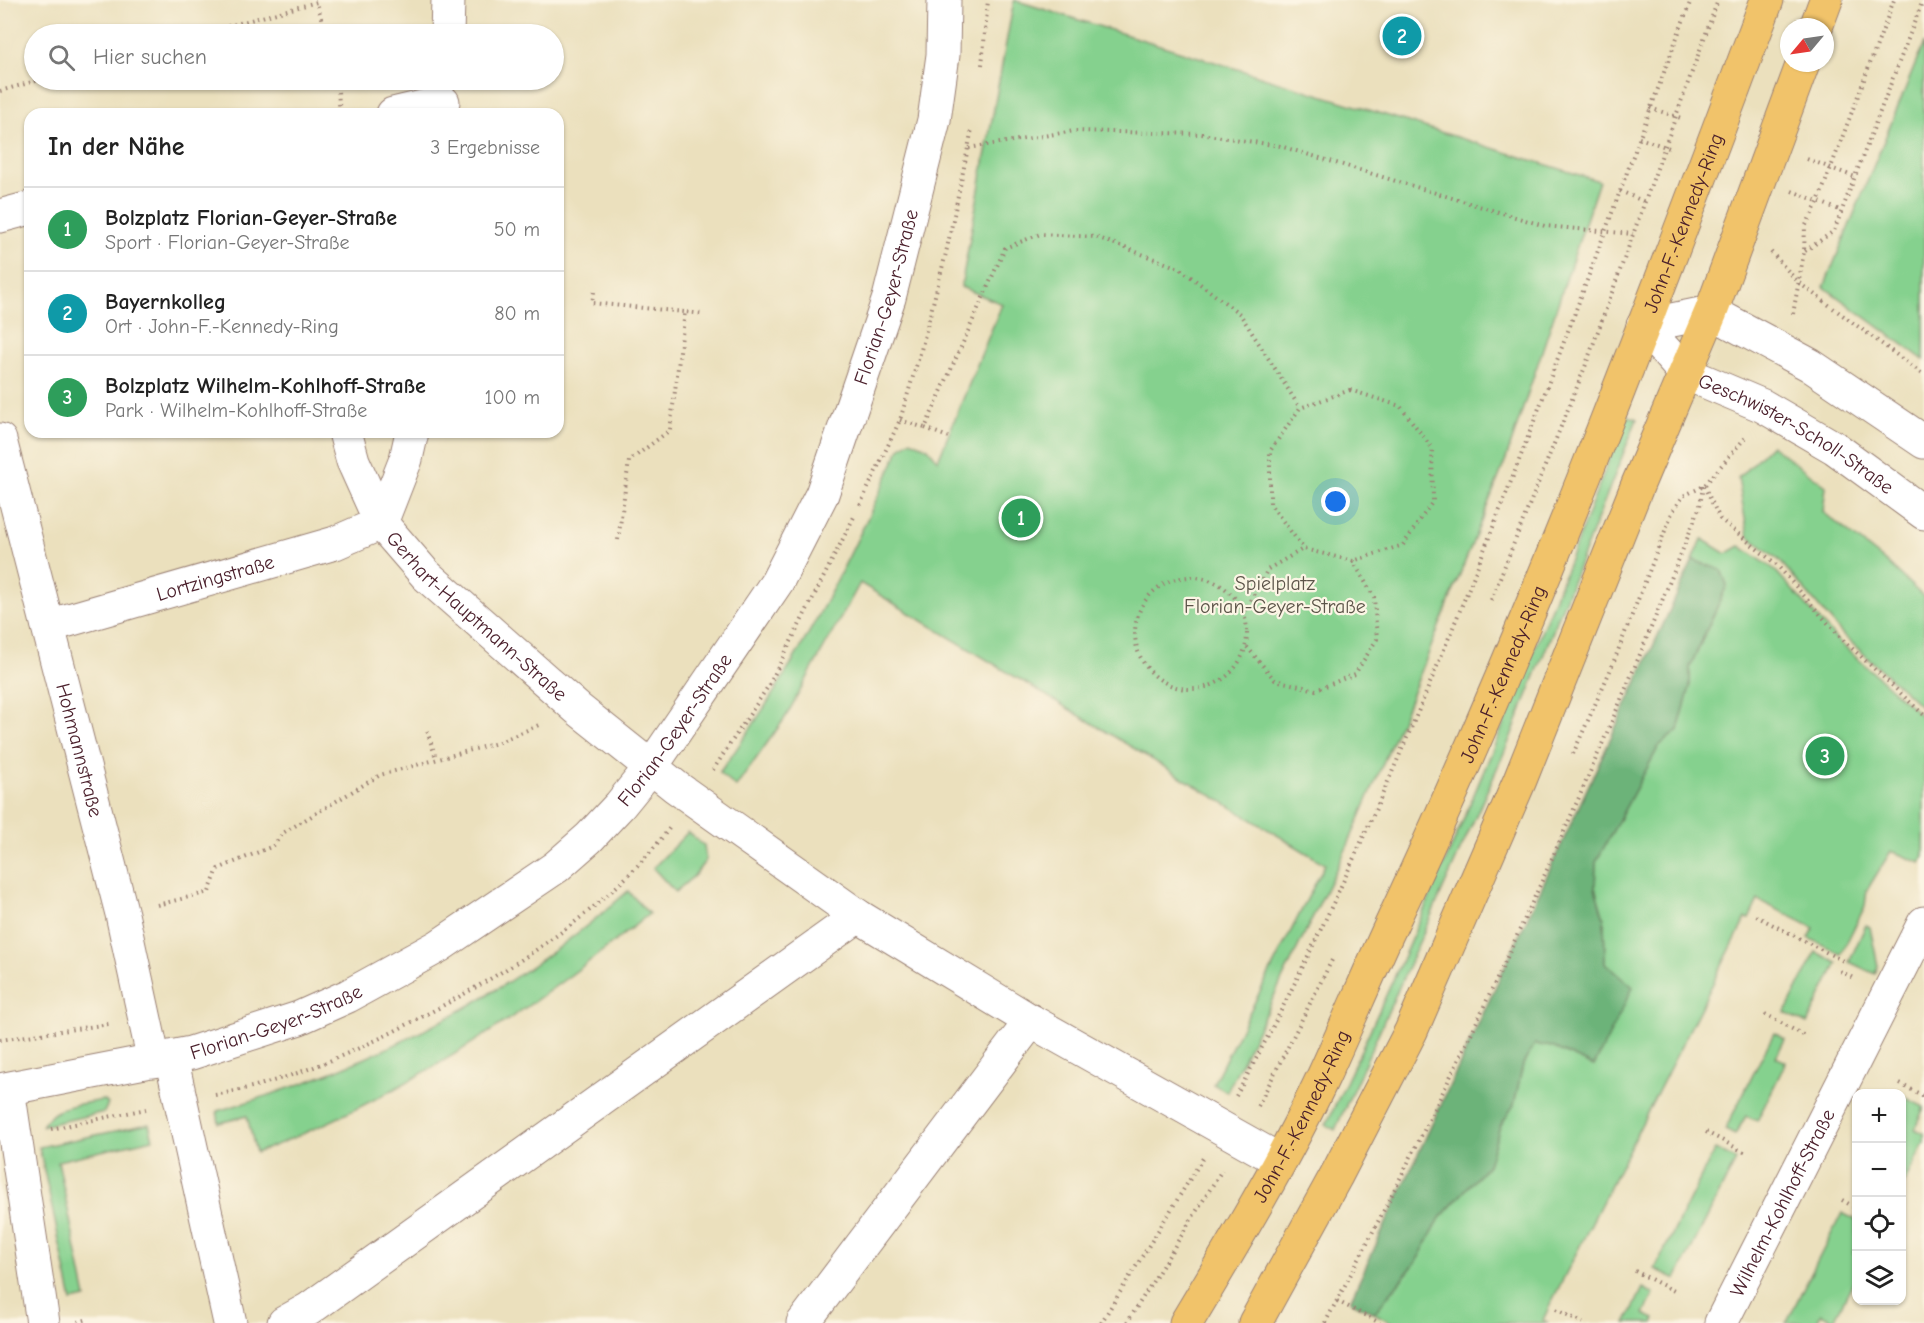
<!DOCTYPE html>
<html lang="de">
<head>
<meta charset="utf-8">
<style>
	:root { --surface:#fff; --page:#f6f6f6; --text:#222; --muted:#767676; --line:#e0e0e0; --accent:#111827 }
	body { margin:0; font-family:"Comic Neue",sans-serif; background:var(--page); color:var(--text) }
	.controls { position:absolute; right:18px; bottom:18px; display:grid; overflow:hidden; border-radius:12px; box-shadow:0 2px 4px #0004 }
	.controls button { width:54px; height:54px; display:grid; place-items:center; padding:0; border:0; border-bottom:2px solid var(--line); background:var(--surface); color:var(--text); font:30px sans-serif }
	.compass { position:absolute; left:1780px; top:18px; width:54px; height:54px; border-radius:50%; background:var(--surface); box-shadow:0 2px 4px #0004; rotate:241deg }
	.you { position:absolute; left:1336px; top:502px; width:21px; height:21px; margin:-15px; border:4px solid #fff; border-radius:50%; background:#1a73e8; box-shadow:0 0 0 9px #1a73e833 }
	.badge { display:grid; place-items:center; width:39px; height:39px; border-radius:50%; background:var(--accent); color:#fff; font-size:20px; font-weight:700 }
	.pin { position:absolute; translate:-50% -50%; border:3px solid #fff; box-shadow:0 2px 6px #0006 }
	.list { margin:0; padding:0; list-style:none }
	h2 { display:flex; justify-content:space-between; align-items:center; height:78px; margin:0; padding:0 24px; font-size:26px }
	h2 small { font-size:20px; font-weight:400; color:var(--muted) }
	.list li { display:grid; grid-template-columns:39px 1fr auto; gap:18px; align-items:center; box-sizing:border-box; height:84px; padding:0 24px; border-top:2px solid var(--line) }
	.list b { display:block; font-size:22px; white-space:nowrap }
	.list p { margin:0; font-size:20px; white-space:nowrap; color:var(--muted) }
	.list em { font-size:20px; font-style:normal; color:var(--muted) }
	.icon { flex:none; width:33px; height:33px; fill:none; stroke:currentColor; stroke-width:2; stroke-linecap:round; stroke-linejoin:round }
	.map { position:relative; flex:none; width:1924px; height:1323px; overflow:hidden }
	.search { position:absolute; background:var(--surface); box-shadow:0 2px 4px #0004; left:24px; top:24px; width:540px; height:66px; display:flex; align-items:center; gap:15px; box-sizing:border-box; padding:0 21px; border-radius:33px; color:var(--muted); font-size:22px }
	.panel { position:absolute; background:var(--surface); box-shadow:0 2px 4px #0004; left:24px; top:108px; width:540px; height:330px; border-radius:18px }
	.map>svg:first-child { display:block }
</style>
</head>
<body>
<div class="map">
<svg width="1924" height="1323" viewBox="0 0 1924 1323">
	<rect width="100%" height="100%" fill="#fcf5e5"/>
	<filter id="ink" filterUnits="userSpaceOnUse"><feTurbulence type="fractalNoise" baseFrequency=".0167" numOctaves="2"/><feDisplacementMap in="SourceGraphic" scale="12" xChannelSelector="R" yChannelSelector="G"/><feConvolveMatrix kernelMatrix="1 2 1 2 8 2 1 2 1" color-interpolation-filters="sRGB"/></filter>
	<filter id="wash" filterUnits="userSpaceOnUse"><feTurbulence type="fractalNoise" baseFrequency=".008" numOctaves="4" result="noise"/><feDisplacementMap in="SourceGraphic" scale="24" xChannelSelector="R" yChannelSelector="G"/><feGaussianBlur stdDeviation="1.35" result="paint"/><feColorMatrix in="noise" values="0 0 0 0 0 0 0 0 0 0 0 0 0 0 0 0 0 1.4 0 .05"/><feComposite in="paint" operator="in"/></filter>
	<g filter="url(#wash)">
		<rect width="100%" height="100%" fill="#ebe0bd"/>
		<!-- green -->
		<g fill="#85d18e" stroke="#68785c" stroke-width="1.5">
			<path d="M 1014,0 L 1599,181 L 1506,459 L 1407,707 L 1348,845 L 1227,1092 L 1213,1084 L 1325,864 L 860,583 L 785,718 L 736,787 L 719,773 C 794,673 849,561 900,448 L 911,440 L 928,448 L 938,460 L 1002,304 L 961,287 Z"/>
			<polygon points="1924,43 1924,360 1824,287"/>
			<path d="M 1626,415 L 1637,419 L 1508,744 L 1335,1130 L 1326,1125 C 1436,893 1535,655 1626,415 Z"/>
			<polygon points="1771,445 1826,486 1823,512 1886,562 1924,597 1924,709 1843,635 1779,560 1748,536 1738,478"/>
			<polygon points="1702,539 1726,554 1740,546 1774,569 1837,640 1924,718 1924,856 1921,863 1891,851 1867,890 1865,906 1841,954 1809,938 1814,928 1758,900 1749,919 1746,918 1552,1301 1543,1320 1549,1323 1392,1323 1374,1313 1416,1262 1440,1218 1488,1165 1500,1126 1514,1104 1523,1064 1535,1044 1552,1047 1594,1066 1632,987 1605,963 1604,919 1595,888 1596,862 1659,746 1678,730 1690,687 1690,667 1727,585 1721,570 1693,560"/>
			<polygon points="688,832 704,846 706,860 694,876 675,892 653,868"/>
			<path d="M 628,891 L 649,914 C 528,1013 402,1097 256,1153 L 247,1116 L 219,1123 L 217,1111 C 369,1068 510,996 628,891 Z"/>
			<polygon points="1866,925 1870,927 1878,966 1875,974 1849,962"/>
			<polygon points="1816,952 1837,963 1807,1024 1785,1013"/>
			<polygon points="1774,1033 1785,1039 1776,1057 1786,1062 1757,1121 1746,1116 1735,1135 1725,1130"/>
			<polygon points="1902,1096 1924,1107 1915,1129 1924,1133 1924,1143 1904,1183 1902,1182"/>
			<path d="M 104,1100 L 108,1104 L 104,1112 L 42,1126 C 55,1104 81,1104 104,1100 Z"/>
			<polygon points="149,1124 153,1139 58,1161 86,1298 72,1301 39,1147"/>
			<polygon points="1715,1149 1736,1160 1676,1279 1655,1269"/>
			<polygon points="1842,1213 1856,1220 1856,1246 1853,1253 1856,1255 1856,1276 1834,1320 1821,1314 1816,1323 1786,1323"/>
			<polygon points="1643,1288 1654,1294 1644,1314 1655,1319 1653,1323 1626,1323"/>
		</g>
		<!-- forest -->
		<polygon fill="#6cb379" stroke="#5b6952" stroke-width="1.5" points="1693,560 1721,570 1727,585 1690,667 1690,687 1678,730 1659,746 1596,862 1595,888 1604,919 1605,963 1633,987 1594,1066 1552,1047 1535,1044 1523,1064 1514,1105 1500,1126 1488,1165 1440,1218 1416,1262 1374,1313 1350,1301"/>
	</g>
	<g filter="url(#ink)">
		<g fill="none" stroke-linecap="round" stroke-linejoin="round">
			<!-- minor casing -->
			<g stroke="#9a8074" stroke-width="35">
				<g id="minor">
					<polyline points="447,34 448,0"/>
					<polyline points="393,114 443,102"/>
					<polyline points="0,216 30,208"/>
					<path id="s1" d="M 1643,326 L 1685,373 L 1763,406 L 1835,448 L 1924,513"/>
					<polyline points="1643,326 1711,312 1810,365 1924,442"/>
					<path id="s2" d="M 345,432 L 353,461 L 381,523 L 426,575 L 578,709 L 676,787 L 858,916 L 1031,1021 L 1279,1160"/>
					<path id="s3" d="M 0,440 L 122,914 L 154,1061"/>
					<polyline points="381,523 406,459 412,432"/>
					<path id="s4" d="M 48,626 L 335,543 L 381,523"/>
					<polyline points="171,1057 230,1323"/>
					<polyline points="8,1089 43,1323"/>
					<path id="s5" d="M 0,1090 L 191,1053 L 299,1018 L 348,996 L 439,946 L 556,867 L 589,838 L 620,805 L 651,767 L 777,582 L 822,494 L 889,298 L 934,120 L 943,55 L 944,0"/>
					<polyline points="284,1323 309,1309 858,916"/>
					<polyline points="803,1323 1031,1021"/>
					<path id="s6" d="M 1721,1323 L 1924,923"/>
				</g>
			</g>
			<!-- major casing -->
			<g stroke="#9a8074" stroke-width="35">
				<g id="major">
					<polyline points="1816,27 1826,0"/>
					<path id="s7" d="M 1186,1323 C 1234,1243 1284,1160 1324,1075 C 1345,1029 1365,982 1386,936 C 1530,631 1649,316 1767,0"/>
					<polyline points="1255,1323 1337,1174 1411,1031 1520,780 1638,484 1711,312 1803,63"/>
				</g>
			</g>
			<!-- path -->
			<g stroke="#9a8074" stroke-width="4" stroke-dasharray="1.5 4.5" stroke-linecap="butt">
				<polyline points="199,34 317,2 325,34"/>
				<polyline points="982,65 988,0"/>
				<polyline points="337,80 340,114"/>
				<polyline points="0,91 39,80"/>
				<polyline points="1650,108 1684,119"/>
				<polyline points="1639,138 1672,149"/>
				<polyline points="969,148 1074,131 1201,134 1280,146 1545,226 1633,234"/>
				<polyline points="1807,159 1855,177"/>
				<polyline points="1620,191 1645,202"/>
				<polyline points="1792,191 1842,211"/>
				<polyline points="1805,251 1834,231 1923,0"/>
				<polyline points="1771,252 1799,283 1924,375"/>
				<polyline points="594,292 592,303 685,312"/>
				<polyline points="1793,314 1804,252 1805,227 1818,202 1894,0"/>
				<polygon points="1350,390 1400,406 1432,448 1433,501 1403,545 1353,561 1304,549 1270,504 1270,451 1300,408"/>
				<polyline points="900,420 925,428 1005,248 1040,234 1096,237 1179,268 1240,314 1300,408"/>
				<polyline points="925,428 948,437"/>
				<polyline points="1704,486 1720,519 1776,564 1841,638 1924,715"/>
				<polyline points="860,505 900,420 921,350 946,253 972,129"/>
				<polyline points="618,540 629,461 670,430 685,312 703,314"/>
				<circle cx="1191" cy="633" r="56"/>
				<polyline points="1491,600 1585,367 1718,0"/>
				<polyline points="1245,611 1268,569 1303,549"/>
				<polyline points="1247,647 1275,680 1316,690 1355,674 1377,639 1374,597 1353,561"/>
				<polyline points="427,731 436,758"/>
				<polyline points="1573,754 1610,671 1672,513 1683,496 1704,486 1745,438"/>
				<polyline points="713,770 769,685 854,517"/>
				<polyline points="157,905 209,892 218,869 273,846 283,833 380,775 497,743 541,724"/>
				<polyline points="1756,916 1845,962"/>
				<polyline points="1840,971 1855,979"/>
				<polyline points="1765,1014 1807,1037"/>
				<polyline points="0,1040 109,1024"/>
				<polyline points="1900,1084 1924,1096"/>
				<path d="M 215,1095 C 293,1081 362,1049 431,1012 C 521,964 610,908 671,826"/>
				<path d="M 1236,1096 C 1287,1003 1332,908 1375,811 C 1493,546 1589,272 1691,0"/>
				<polyline points="1258,1106 1332,960"/>
				<polyline points="51,1129 146,1109"/>
				<polyline points="1706,1132 1748,1154"/>
				<polyline points="1842,1200 1856,1208"/>
				<polyline points="1635,1271 1676,1292"/>
				<polyline points="1337,1301 1380,1323"/>
				<polyline points="1556,1309 1583,1323"/>
				<polyline points="78,1322 89,1319"/>
				<polyline points="1101,1323 1203,1158"/>
				<polyline points="1127,1323 1222,1170"/>
				<path d="M 1325,1323 C 1466,1059 1590,785 1700,506 L 1703,486"/>
			</g>
			<!-- minor -->
			<use href="#minor" stroke="#fff" stroke-width="33"/>
			<!-- major -->
			<use href="#major" stroke="#f1c36a" stroke-width="33"/>
		</g>
	</g>
	<g text-anchor="middle" dominant-baseline="central" stroke-width="4.5" stroke-linejoin="round" paint-order="stroke">
		<!-- street labels -->
		<g font-size="20" fill="#4a1f2b" stroke="#fcf5e5">
			<text stroke="none"><textPath href="#s7" startOffset="1209">John-F.-Kennedy-Ring</textPath></text>
			<text stroke="none"><textPath href="#s5" startOffset="1275">Florian-Geyer-Straße</textPath></text>
			<text stroke="none"><textPath href="#s1" startOffset="190">Geschwister-Scholl-Straße</textPath></text>
			<text stroke="none"><textPath href="#s4" startOffset="174">Lortzingstraße</textPath></text>
			<text stroke="none"><textPath href="#s2" startOffset="232">Gerhart-Hauptmann-Straße</textPath></text>
			<text stroke="none"><textPath href="#s7" startOffset="723">John-F.-Kennedy-Ring</textPath></text>
			<text stroke="none"><textPath href="#s5" startOffset="789">Florian-Geyer-Straße</textPath></text>
			<text stroke="none"><textPath href="#s3" startOffset="320">Hohmannstraße</textPath></text>
			<text stroke="none"><textPath href="#s5" startOffset="285">Florian-Geyer-Straße</textPath></text>
			<text stroke="none"><textPath href="#s7" startOffset="237">John-F.-Kennedy-Ring</textPath></text>
			<text stroke="none"><textPath href="#s6" startOffset="135">Wilhelm-Kohlhoff-Straße</textPath></text>
		</g>
		<!-- park labels -->
		<g font-size="20" fill="#5c5449" stroke="#fcf5e5">
			<text x="1275" y="583">Spielplatz<tspan x="1275" dy="23">Florian-Geyer-Straße</tspan></text>
		</g>
	</g>
</svg>
<div class="controls">
<button>+</button>
<button>−</button>
<button><svg class="icon" aria-label="locate" viewBox="0 0 24 24"><circle cx="12" cy="12" r="6"/><path d="M12 2v4M12 18v4M2 12h4M18 12h4"/></svg></button>
<button><svg class="icon" aria-label="layers" viewBox="0 0 24 24"><path d="M12 4l9 5-9 5-9-5zM3 14l9 5 9-5"/></svg></button>
</div>
<svg class="compass" viewBox="-18 -18 36 36"><path d="M0-13l5 13h-10z" fill="#e53935"/><path d="M0 13l5-13h-10z" fill="#767676"/></svg>
<div class="you"></div>
<div class="pin badge" style="left:1021px;top:518px;background:#2e9e5b">1</div>
<div class="pin badge" style="left:1402px;top:36px;background:#0f9aa8">2</div>
<div class="pin badge" style="left:1825px;top:756px;background:#2e9e5b">3</div>
<div class="search"><svg class="icon" aria-label="search" viewBox="0 0 24 24"><circle cx="10" cy="10" r="6"/><path d="M15 15l6 6"/></svg>Hier suchen</div>
<section class="panel">
<h2>In der Nähe<small>3 Ergebnisse</small></h2>
<ul class="list">
<li><span class="badge" style="background:#2e9e5b">1</span><div><b>Bolzplatz Florian-Geyer-Straße</b><p>Sport · Florian-Geyer-Straße</p></div><em>50 m</em></li>
<li><span class="badge" style="background:#0f9aa8">2</span><div><b>Bayernkolleg</b><p>Ort · John-F.-Kennedy-Ring</p></div><em>80 m</em></li>
<li><span class="badge" style="background:#2e9e5b">3</span><div><b>Bolzplatz Wilhelm-Kohlhoff-Straße</b><p>Park · Wilhelm-Kohlhoff-Straße</p></div><em>100 m</em></li>
</ul>
</section>
</div>
</body>
</html>
